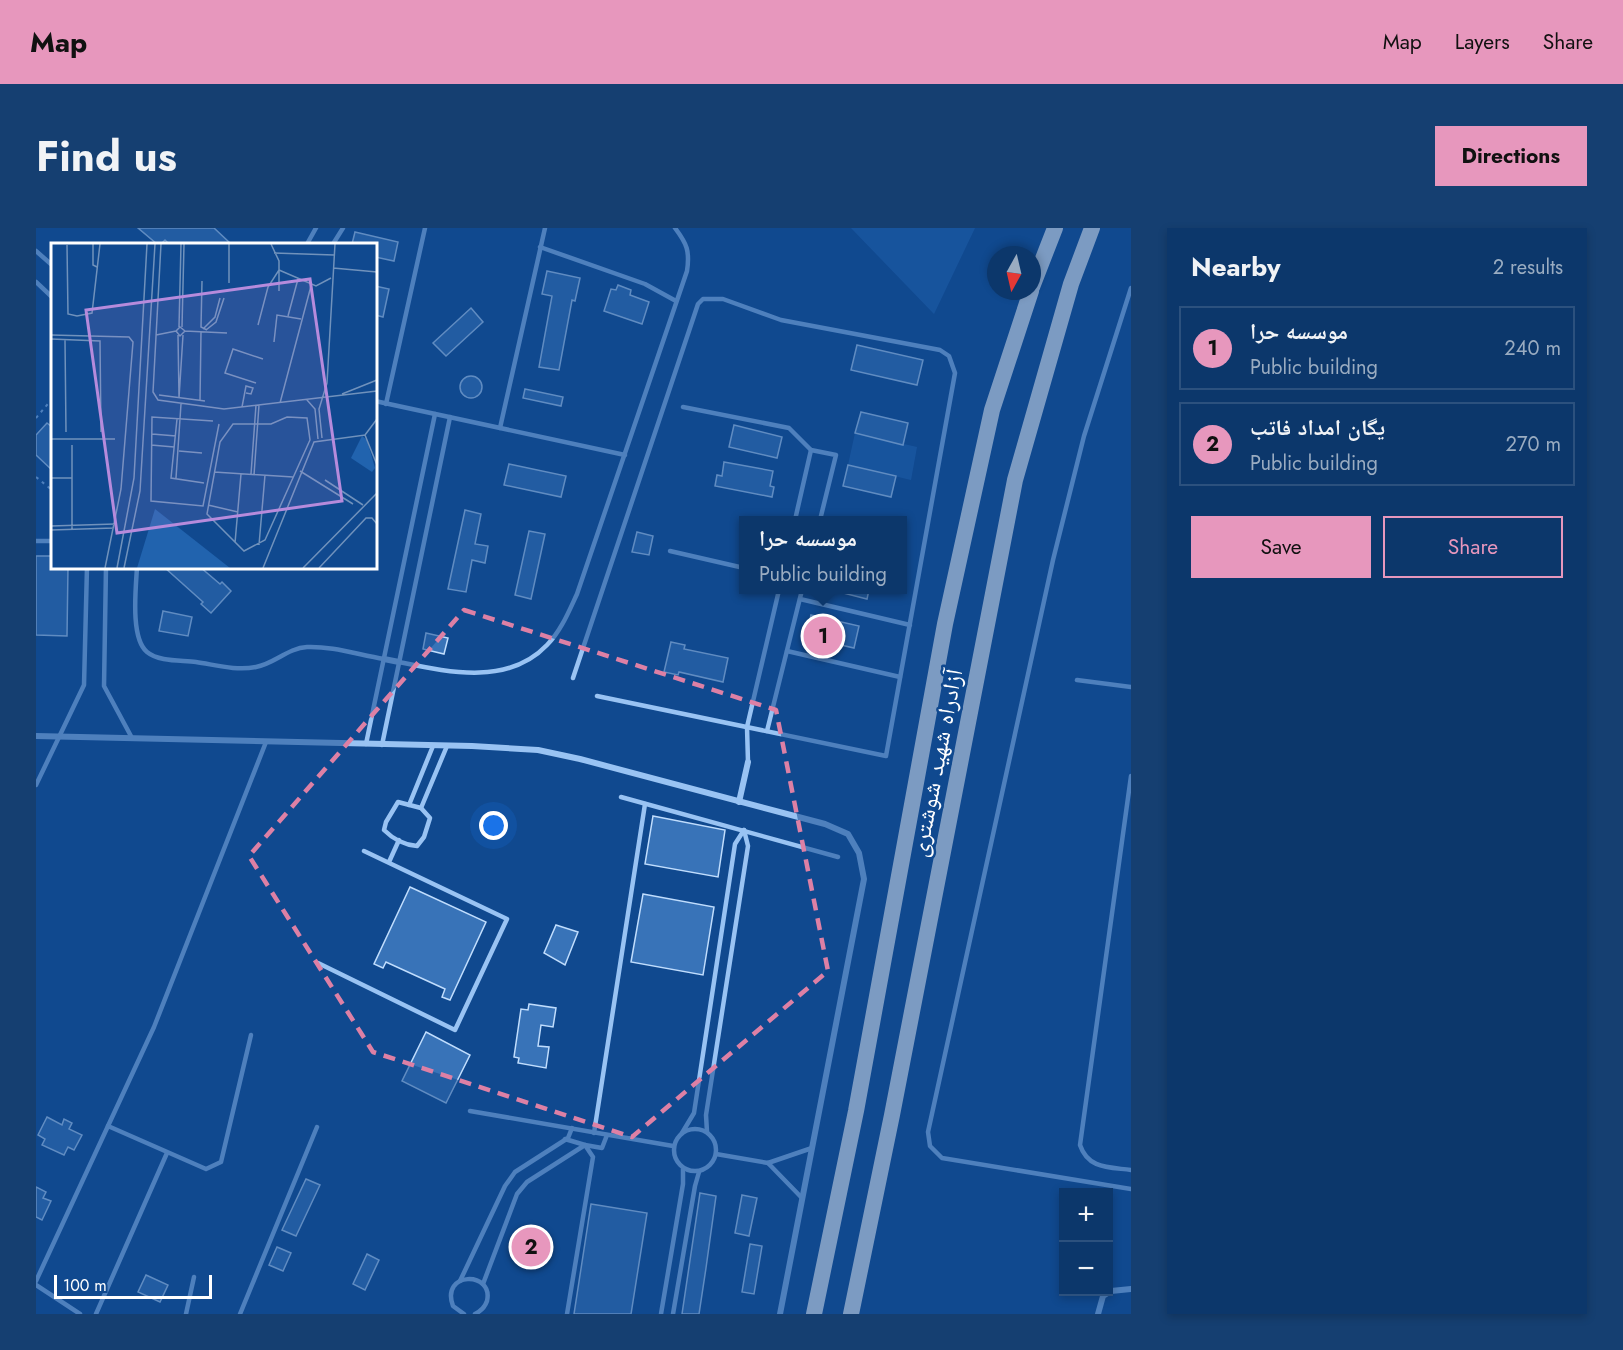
<!DOCTYPE html>
<html lang="en">
<head>
<meta charset="utf-8">
<style>
	:root { --surface:#0c376b; --page:#153f71; --text:#f1f3f6; --muted:#9aacc1; --line:#2c517e; --accent:#e797bd }
	body { margin:0; font-family:Jost,"Noto Naskh Arabic",sans-serif; background:var(--page); color:var(--text) }
	.controls { position:absolute; right:18px; bottom:18px; display:grid; overflow:hidden; border-radius:0px; box-shadow:0 3px 9px #0003 }
	.controls button { width:54px; height:54px; display:grid; place-items:center; padding:0; border:0; border-bottom:2px solid var(--line); background:var(--surface); color:var(--text); font:30px sans-serif }
	.compass { position:absolute; left:951px; top:18px; width:54px; height:54px; border-radius:50%; background:var(--surface); box-shadow:0 3px 9px #0003; rotate:188deg }
	.scale { position:absolute; left:18px; bottom:15px; width:158px; box-sizing:border-box; padding-left:6px; border:3px solid #fff; border-top:0; font-size:16px; line-height:21px; white-space:nowrap; color:#fff; -webkit-text-stroke:4px #10498f; paint-order:stroke }
	.you { position:absolute; left:458px; top:598px; width:21px; height:21px; margin:-15px; border:4px solid #fff; border-radius:50%; background:#1a73e8; box-shadow:0 0 0 9px #1a73e833 }
	.badge { display:grid; place-items:center; width:39px; height:39px; border-radius:50%; background:var(--accent); color:#111; font-size:20px; font-weight:700 }
	.pin { position:absolute; translate:-50% -50%; border:3px solid #fff; box-shadow:0 2px 6px #0006 }
	.popup { position:absolute; left:703px; top:288px; width:168px; height:78px; box-sizing:border-box; display:grid; place-content:center; border-radius:0px; background:var(--surface); filter:drop-shadow(0 2px 4px #0005); font-size:20px; white-space:nowrap; color:var(--muted) }
	.popup b { font-size:22px; color:var(--text) }
	.popup::after { content:''; position:absolute; left:50%; top:100%; margin-left:-12px; border:12px solid transparent; border-top-color:var(--surface) }
	.list { margin:0; padding:0; list-style:none }
	h2 { display:flex; justify-content:space-between; align-items:center; height:78px; margin:0; padding:0 24px; font-size:26px }
	h2 small { font-size:20px; font-weight:400; color:var(--muted) }
	.list li { display:grid; grid-template-columns:39px 1fr auto; gap:18px; align-items:center; box-sizing:border-box; height:84px; margin:0 12px 12px; padding:0 12px; border:2px solid var(--line); border-radius:0px }
	.list b { display:block; font-size:22px; white-space:nowrap }
	.list p { margin:0; font-size:20px; white-space:nowrap; color:var(--muted) }
	.list em { font-size:20px; font-style:normal; color:var(--muted) }
	.actions { display:flex; gap:12px; padding:18px 24px }
	.actions a { flex:1; padding:14px 0; border:2px solid var(--accent); border-radius:0px; text-align:center; font-size:21px; color:var(--accent) }
	.actions .main { background:var(--accent); color:#111 }
	.map { position:relative; flex:none; width:1095px; height:1086px; overflow:hidden; border-radius:0px }
	header { display:flex; align-items:center; gap:36px; box-sizing:border-box; height:84px; padding:0 30px; background:var(--accent); color:#111 }
	header strong { font-size:28px }
	nav { display:flex; gap:33px; margin-inline-start:auto; font-size:21px }
	.intro { display:flex; align-items:center; justify-content:space-between; box-sizing:border-box; height:144px; padding:0 36px }
	h1 { margin:0; font-size:42px }
	.button { padding:15px 27px; border-radius:0px; background:var(--accent); color:#111; font-size:21px; font-weight:700 }
	main { display:flex; gap:36px; padding:0 36px }
	aside { flex:1; background:var(--surface); border-radius:0px; box-shadow:0 3px 9px #0003 }
	.map>svg:first-child { display:block }
</style>
</head>
<body>
<header>
<strong>Map</strong>
<nav><a>Map</a><a>Layers</a><a>Share</a></nav>
</header>
<div class="intro"><h1>Find us</h1><a class="button">Directions</a></div>
<main>
<div class="map">
<svg width="1095" height="1086" viewBox="0 0 1095 1086">
	<rect width="100%" height="100%" fill="#10498f"/>
	<!-- green -->
	<g fill="#2163ae">
		<polygon points="815,0 939,0 898,86"/>
		<polygon points="819,205 881,219 875,252 812,237"/>
	</g>
	<!-- building -->
	<g fill="#3873b8" stroke="#c0ddfd" stroke-width="1.5">
		<polygon points="102,0 178,0 195,16 133,16 129,12 125,16 121,16"/>
		<polygon points="319,4 362,14 358,33 339,29 339,16 316,16"/>
		<polygon points="511,43 544,50 539,73 536,72 523,142 503,139 516,68 506,66"/>
		<polygon points="582,57 595,62 594,67 613,74 606,96 568,83 575,61 580,62"/>
		<polygon points="339,58 353,61 347,89 339,87"/>
		<polygon points="435,80 447,94 410,128 397,115"/>
		<polygon points="821,117 887,132 881,157 815,142"/>
		<circle cx="435" cy="159" r="11"/>
		<polygon points="489,161 527,169 525,178 487,170"/>
		<polygon points="825,184 872,195 867,217 819,205"/>
		<polygon points="11,195 16,199 16,242 0,227 0,207"/>
		<polygon points="698,197 746,209 741,230 693,219"/>
		<polygon points="688,234 737,243 734,258 738,259 736,269 679,258 681,247 686,248"/>
		<polygon points="473,236 530,248 525,269 468,257"/>
		<polygon points="812,237 860,248 855,269 807,258"/>
		<polygon points="429,282 445,286 439,316 452,318 449,335 436,332 430,364 412,361"/>
		<polygon points="493,303 509,306 495,371 479,367"/>
		<polygon points="601,304 617,308 613,327 596,324"/>
		<polygon points="0,328 15,328 15,339 32,339 31,408 0,407"/>
		<polygon points="128,339 164,339 184,356 186,354 195,363 175,385 165,376 167,374"/>
		<polygon points="807,362 833,362 831,371 807,365"/>
		<polygon points="127,383 156,389 152,408 123,403"/>
		<polygon points="775,387 823,398 818,420 770,409"/>
		<polygon points="390,405 412,410 408,426 387,421"/>
		<polygon points="635,414 649,417 648,421 692,430 687,454 643,444 642,447 628,444"/>
		<polygon points="617,588 689,602 682,649 609,636"/>
		<polygon points="374,659 450,694 414,772 406,769 409,761 350,734 347,740 338,736"/>
		<polygon points="607,666 678,679 667,747 595,734"/>
		<polygon points="520,697 542,704 529,737 508,725"/>
		<polygon points="493,776 520,780 517,799 505,797 502,818 513,819 510,840 482,835 483,830 478,829 485,781 492,782"/>
		<polygon points="390,804 434,827 410,875 366,853"/>
		<polygon points="11,889 26,897 28,891 36,895 33,901 46,907 38,922 32,919 28,927 6,917 9,911 2,907"/>
		<polygon points="270,951 284,957 260,1008 246,1002"/>
		<polygon points="0,959 10,964 7,970 15,973 6,992 0,989"/>
		<polygon points="664,965 680,968 670,1040 663,1086 646,1086"/>
		<polygon points="706,967 721,970 713,1008 699,1005"/>
		<polygon points="555,976 611,985 595,1086 538,1086"/>
		<polygon points="714,1016 726,1018 718,1066 706,1064"/>
		<polygon points="241,1019 255,1025 247,1043 233,1037"/>
		<polygon points="331,1026 343,1032 329,1062 317,1056"/>
		<polygon points="110,1047 132,1057 124,1074 102,1064"/>
	</g>
	<g fill="none" stroke-linecap="round" stroke-linejoin="round">
		<!-- path -->
		<g stroke="#99c3f3" stroke-width="2" stroke-dasharray="3 4.5" stroke-linecap="butt">
			<polyline points="0,190 16,171"/>
			<polyline points="0,249 16,262"/>
		</g>
		<!-- service -->
		<g stroke="#99c3f3" stroke-width="4.5">
			<polyline points="271,16 280,0"/>
			<polyline points="297,16 307,0"/>
			<polyline points="504,19 609,56 640,73"/>
			<polyline points="0,23 16,37"/>
			<polyline points="0,54 16,69"/>
			<polyline points="1095,60 1048,208 1017,332 892,904 894,918 906,930 1095,961"/>
			<polyline points="339,173 589,227"/>
			<polyline points="350,176 389,0"/>
			<polyline points="647,179 753,200 775,222 800,227 784,292"/>
			<polyline points="464,200 509,0"/>
			<polyline points="759,292 775,222"/>
			<polyline points="0,313 16,313"/>
			<polyline points="634,323 708,340"/>
			<polyline points="70,339 68,458 96,510"/>
			<path d="M 101,339 C 100,359 94,410 111,424 C 123,434 146,432 160,434 C 180,437 200,443 220,439 C 238,436 252,420 271,419 C 296,418 323,427 348,431"/>
			<polyline points="764,371 874,397"/>
			<polyline points="751,423 864,449"/>
			<path d="M 363,434 C 412,444 472,458 511,417 C 525,403 533,383 541,366 L 651,43 C 654,23 651,16 639,0"/>
			<polyline points="537,450 662,76 667,71 687,71 745,92 904,122 913,128 919,145 850,528 561,468"/>
			<polyline points="1041,452 1095,459"/>
			<polyline points="731,503 766,362"/>
			<polyline points="330,516 399,186"/>
			<polyline points="346,517 414,189"/>
			<polyline points="712,534 711,499 743,362"/>
			<path d="M 1095,548 L 1044,917 C 1052,941 1073,939 1095,942"/>
			<polyline points="0,557 48,457 51,339"/>
			<polyline points="585,569 802,629"/>
			<path d="M 362,574 L 385,580 L 394,590 L 388,609 L 381,618 C 368,617 357,611 348,602 L 350,594 Z"/>
			<polyline points="373,577 397,518"/>
			<polyline points="385,580 411,518"/>
			<polyline points="353,634 363,612"/>
			<polyline points="282,735 419,802 471,691 328,623"/>
			<polyline points="434,883 637,918"/>
			<polyline points="72,898 170,941 185,934 215,807"/>
			<circle cx="659" cy="922" r="21"/>
			<polyline points="671,904 670,887 712,618 708,602"/>
			<polyline points="558,905 609,576"/>
			<polyline points="646,905 658,885 699,616 708,602"/>
			<polyline points="529,911 549,917 557,929 531,1086"/>
			<polyline points="680,926 732,935 776,920"/>
			<polyline points="732,935 766,970"/>
			<polyline points="0,1053 118,799 230,514"/>
			<polyline points="424,1053 469,958 479,944 532,910 536,900"/>
			<polyline points="447,1056 481,966 491,954 549,917 566,920 571,907"/>
			<polyline points="0,1057 44,1086"/>
			<polyline points="60,1086 131,925"/>
			<polyline points="150,1086 158,1049"/>
			<polyline points="204,1086 281,899"/>
			<path d="M 428,1086 L 417,1078 C 404,1043 458,1043 451,1073 C 449,1079 445,1083 439,1086"/>
			<polyline points="625,1086 647,956 647,941"/>
			<polyline points="637,1086 659,958 663,944"/>
		</g>
		<!-- minor -->
		<g stroke="#99c3f3" stroke-width="6">
			<polyline points="348,431 363,434"/>
			<polyline points="0,508 436,518 502,522 544,531 789,596 812,606 823,625 828,651 744,1086"/>
			<polyline points="703,574 712,534"/>
			<polyline points="1062,1086 1067,1068 1075,1063 1095,1061"/>
		</g>
		<!-- motorway -->
		<g stroke="#fff" stroke-width="16">
			<polyline points="996,59 1019,0"/>
			<polyline points="778,1086 820,883 909,396 956,182 995,63"/>
			<polyline points="815,1086 856,887 979,252 1035,56 1056,0"/>
		</g>
	</g>
	<!-- marked area -->
	<path d="M0 0H1095V1086H0ZM 428,382 L 740,482 L 792,743 L 596,909 L 337,824 L 213,628 Z" fill="#10498f" fill-opacity=".55" fill-rule="evenodd"/>
	<path fill="none" stroke="#dd80a5" stroke-width="4.5" stroke-dasharray="12 8" stroke-linejoin="round" d="M 428,382 L 740,482 L 792,743 L 596,909 L 337,824 L 213,628 Z"/>
	<g text-anchor="middle" dominant-baseline="central" stroke-width="5" stroke-linejoin="round" paint-order="stroke">
		<!-- street labels -->
		<g font-size="24" fill="#fff" stroke="#10498f">
			<text transform="translate(900 535) rotate(-79)">آزادراه شهید شوشتری</text>
		</g>
	</g>
	<!-- overview -->
	<g transform="translate(15 15)">
		<rect width="326" height="326" fill="#10498f"/>
		<path d="M 311,193 L 316,197 L 324,225 L 321,229 L 300,215 ZM 104,266 L 179,325 L 86,325 Z" fill="#2163ae"/>
		<path fill="none" stroke="#7092bc" stroke-width="1.5" d="M 42,1 L 42,22 L 46,24M 110,1 L 102,149 L 107,157 L 173,166 L 326,148M 220,1 L 228,18 L 228,48M 16,2 L 17,71 L 26,73 L 41,70 L 49,1M 223,10 L 283,12M 282,25 L 326,29M 151,38 L 150,84 L 156,87M 178,40 L 178,1M 237,73 L 247,36M 207,82 L 217,44 L 228,27 L 265,43 L 280,35M 128,84 L 130,1M 131,84 L 133,1M 152,86 L 164,74 L 169,55M 155,87 L 165,79 L 173,55M 134,88 L 129,84 L 125,88 L 129,93 L 134,88 L 176,90M 0,92 L 78,94 L 82,99 L 70,246 L 54,325M 105,92 L 125,88M 127,92 L 128,154M 0,96 L 49,98 L 50,189M 14,97 L 15,189M 223,99 L 226,72 L 250,76M 205,140 L 174,130 L 182,106 L 212,116M 291,151 L 326,137M 108,152 L 154,158M 128,155 L 132,92M 256,157 L 264,166 L 267,196M 149,158 L 150,89M 229,160 L 260,43M 191,164 L 195,143 L 202,145 L 200,151 L 195,150M 236,174 L 256,175 L 259,197 L 214,297 L 193,308 L 156,271 L 169,199 L 182,181 L 220,181 ZM 126,176 L 120,235 L 153,240M 162,178 L 101,174 L 100,258 L 152,263 L 168,181M 101,191 L 125,193M 314,192 L 326,176M 271,195 L 268,166 L 276,140 L 284,1M 0,196 L 64,196M 21,202 L 21,287M 100,202 L 123,204M 128,208 L 151,210M 249,228 L 302,261M 163,229 L 242,234M 200,231 L 205,162M 203,232 L 208,162M 0,235 L 21,235M 125,235 L 130,161M 274,237 L 312,262M 157,262 L 187,269M 0,283 L 64,281M 0,287 L 63,285M 184,300 L 190,231M 208,302 L 214,232M 66,325 L 83,235 L 96,1M 73,325 L 89,248 L 104,1M 212,325 L 263,199 L 314,192 L 326,222M 252,325 L 326,250M 268,325 L 315,275 L 321,275 L 326,281"/>
		<path fill="#b68bdc" fill-opacity="0.15" stroke="#b68bdc" stroke-width="3" d="M 259,36 L 291,258 L 66,290 L 35,67 Z"/>
		<rect width="326" height="326" fill="none" stroke="#fff" stroke-width="3"/>
	</g>
</svg>
<div class="controls">
<button>+</button>
<button>−</button>
</div>
<svg class="compass" viewBox="-18 -18 36 36"><path d="M0-13l5 13h-10z" fill="#e53935"/><path d="M0 13l5-13h-10z" fill="#9aacc1"/></svg>
<div class="scale">100 m</div>
<div class="you"></div>
<div class="pin badge" style="left:787px;top:408px">1</div>
<div class="popup"><b>موسسه حرا</b>Public building</div>
<div class="pin badge" style="left:495px;top:1019px">2</div>
</div>
<aside>
<h2>Nearby<small>2 results</small></h2>
<ul class="list">
<li><span class="badge">1</span><div><b>موسسه حرا</b><p>Public building</p></div><em>240 m</em></li>
<li><span class="badge">2</span><div><b>یگان امداد فاتب</b><p>Public building</p></div><em>270 m</em></li>
</ul>
<div class="actions"><a class="main">Save</a><a>Share</a></div>
</aside>
</main>
</body>
</html>
